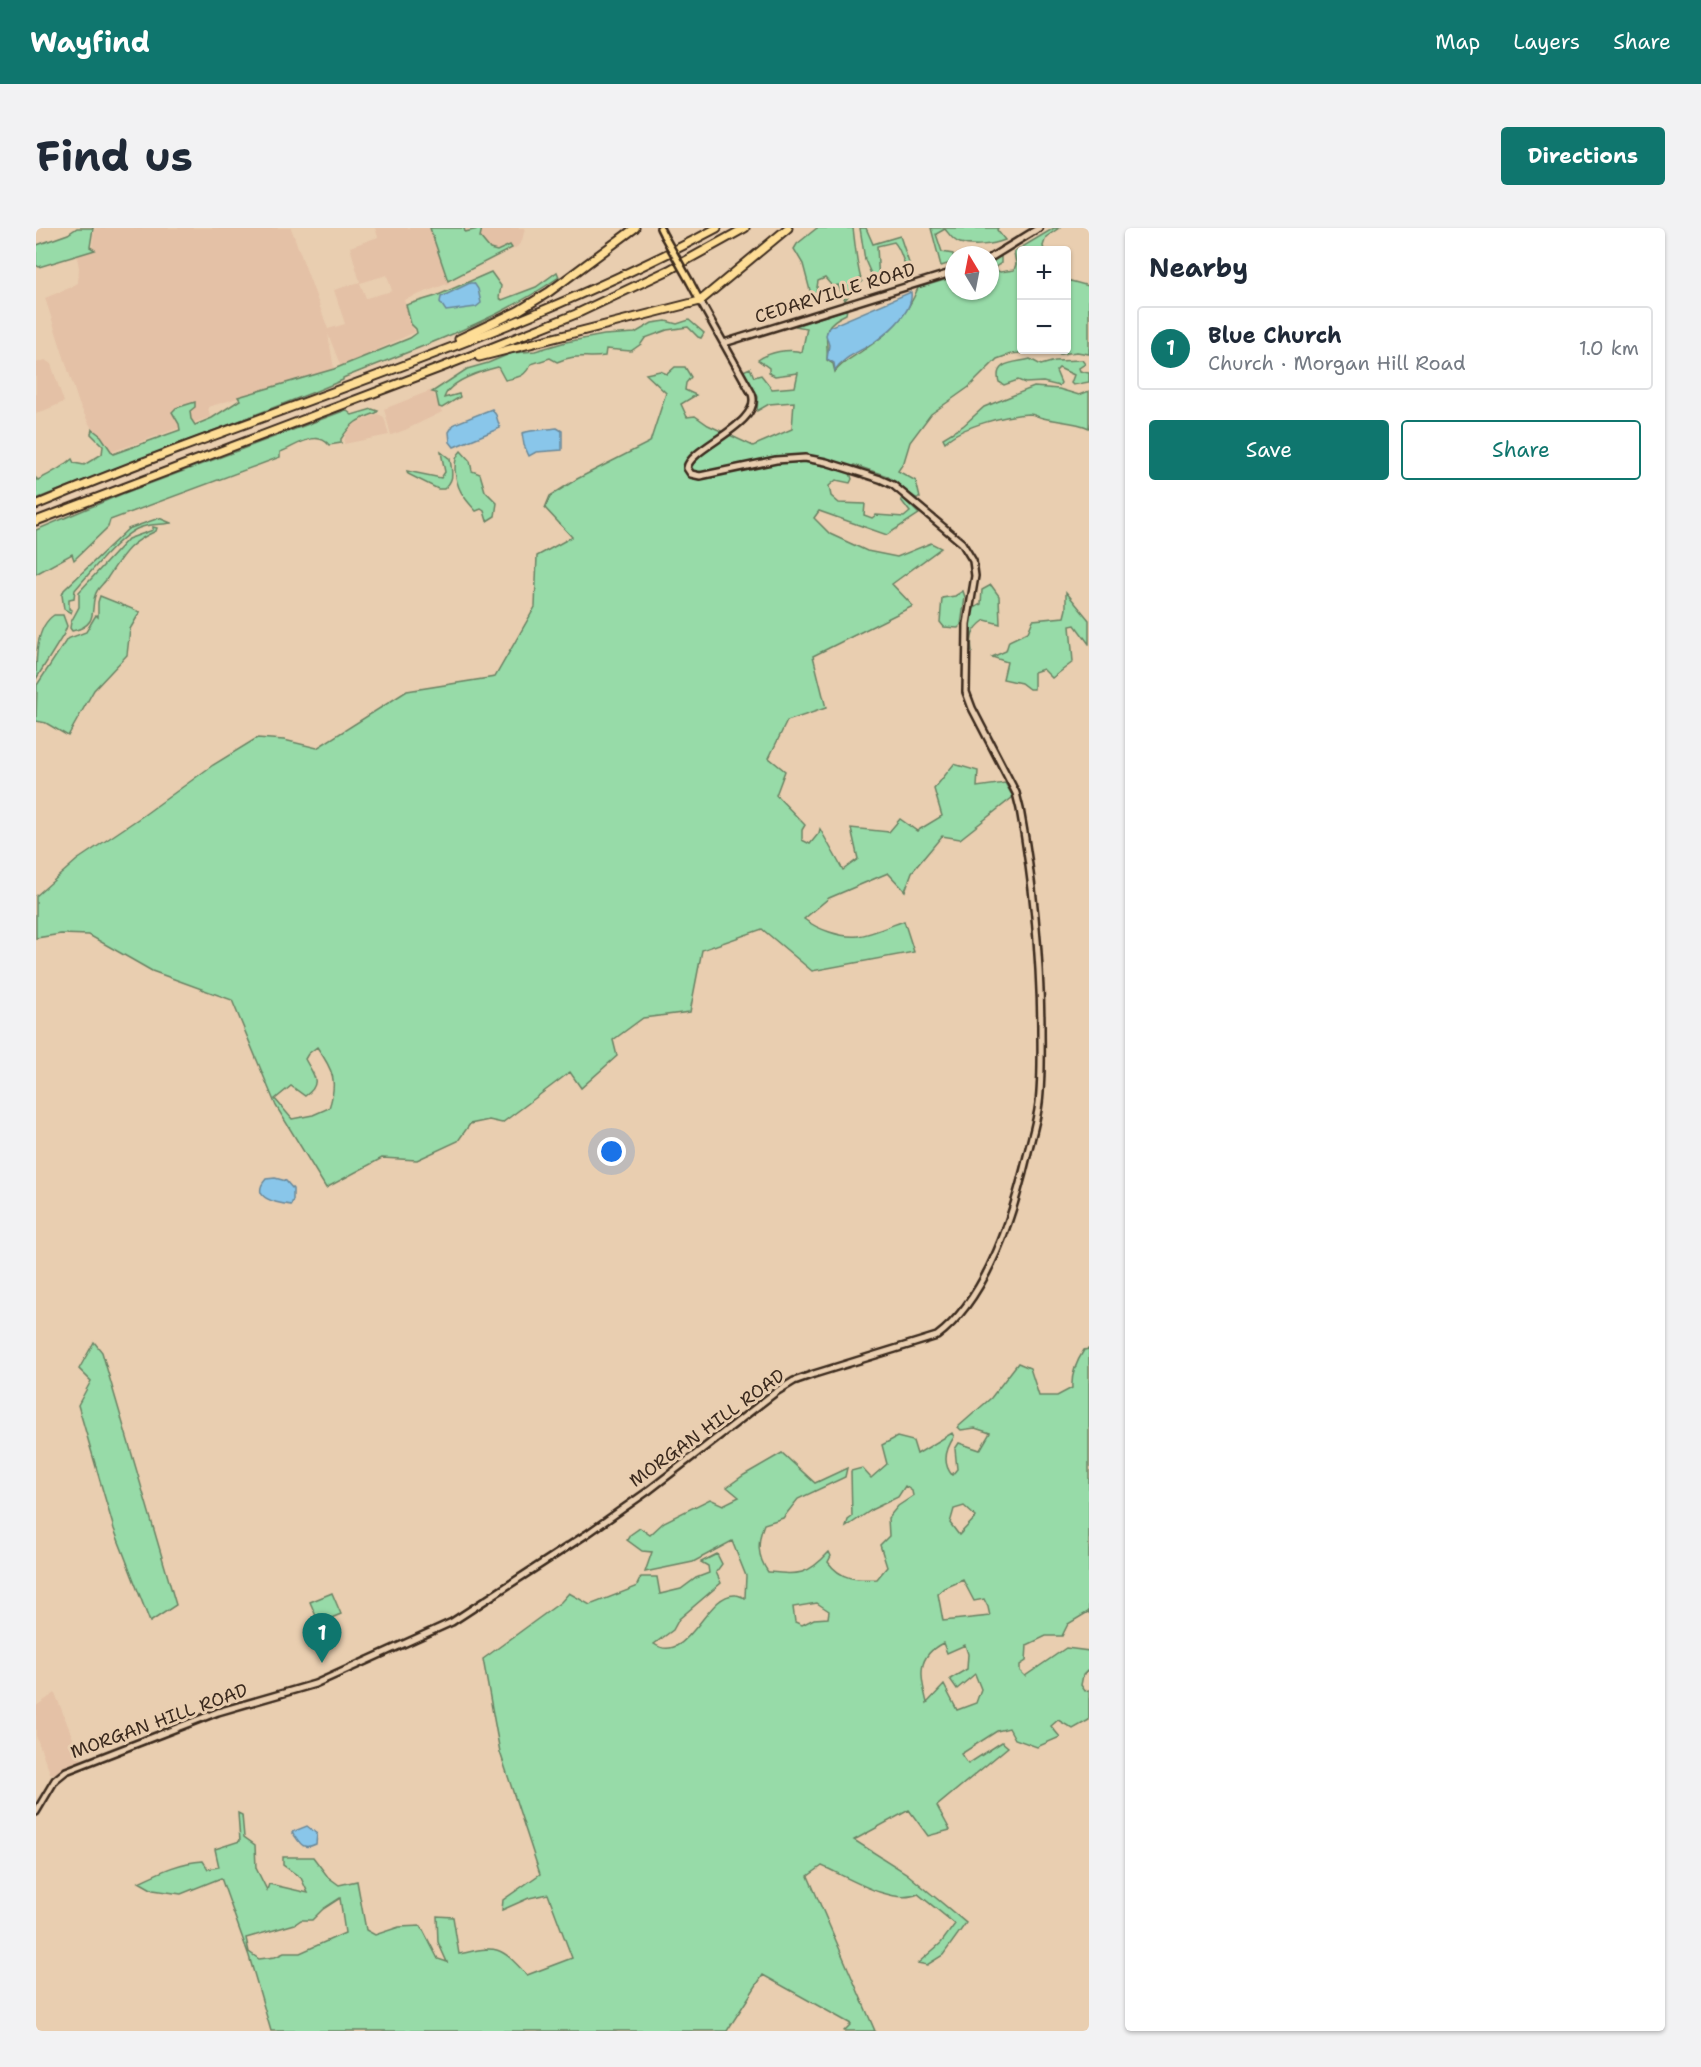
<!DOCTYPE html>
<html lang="en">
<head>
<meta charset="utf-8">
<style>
	:root { --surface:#fff; --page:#f2f2f3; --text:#1f2937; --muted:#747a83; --line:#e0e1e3; --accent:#0f766e }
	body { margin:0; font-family:"Shantell Sans",sans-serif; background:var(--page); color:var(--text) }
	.controls { position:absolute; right:18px; top:18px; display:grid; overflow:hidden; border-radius:6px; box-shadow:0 2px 4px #0004 }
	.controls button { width:54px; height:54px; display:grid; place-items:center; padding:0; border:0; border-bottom:2px solid var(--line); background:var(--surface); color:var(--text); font:30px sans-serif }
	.compass { position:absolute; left:909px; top:18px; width:54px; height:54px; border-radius:50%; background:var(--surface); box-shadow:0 2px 4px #0004; rotate:350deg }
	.you { position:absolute; left:576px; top:924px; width:21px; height:21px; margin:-15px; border:4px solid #fff; border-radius:50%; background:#1a73e8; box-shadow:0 0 0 9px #1a73e833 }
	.badge { display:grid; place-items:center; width:39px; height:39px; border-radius:50%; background:var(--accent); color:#fff; font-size:20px; font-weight:700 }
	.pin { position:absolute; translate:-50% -50px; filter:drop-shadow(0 2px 3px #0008) }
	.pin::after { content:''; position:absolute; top:32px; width:21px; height:18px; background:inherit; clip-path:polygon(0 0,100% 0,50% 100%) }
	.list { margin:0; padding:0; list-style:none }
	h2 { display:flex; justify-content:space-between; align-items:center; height:78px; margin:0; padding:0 24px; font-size:26px }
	h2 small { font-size:20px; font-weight:400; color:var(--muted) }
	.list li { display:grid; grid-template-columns:39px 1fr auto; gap:18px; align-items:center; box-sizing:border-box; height:84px; margin:0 12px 12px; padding:0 12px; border:2px solid var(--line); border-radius:6px }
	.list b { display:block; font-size:22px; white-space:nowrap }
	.list p { margin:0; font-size:20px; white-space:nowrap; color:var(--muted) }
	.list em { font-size:20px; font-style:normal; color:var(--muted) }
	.actions { display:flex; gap:12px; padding:18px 24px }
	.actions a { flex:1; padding:14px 0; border:2px solid var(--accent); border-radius:6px; text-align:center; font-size:21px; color:var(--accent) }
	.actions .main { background:var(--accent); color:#fff }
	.map { position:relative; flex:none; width:1053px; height:1803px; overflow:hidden; border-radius:6px }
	header { display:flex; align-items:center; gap:36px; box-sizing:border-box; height:84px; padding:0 30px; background:var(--accent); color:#fff }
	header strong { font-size:28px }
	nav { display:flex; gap:33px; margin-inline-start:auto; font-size:21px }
	.intro { display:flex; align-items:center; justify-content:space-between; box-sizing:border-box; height:144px; padding:0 36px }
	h1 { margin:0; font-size:42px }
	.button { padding:15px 27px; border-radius:6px; background:var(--accent); color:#fff; font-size:21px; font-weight:700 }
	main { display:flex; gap:36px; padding:0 36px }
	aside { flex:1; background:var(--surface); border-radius:6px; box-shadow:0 2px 4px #0004 }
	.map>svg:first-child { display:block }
</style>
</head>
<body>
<header>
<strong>Wayfind</strong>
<nav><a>Map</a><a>Layers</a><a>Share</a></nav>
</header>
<div class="intro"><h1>Find us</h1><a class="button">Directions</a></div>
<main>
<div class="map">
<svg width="1053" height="1803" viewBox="0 0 1053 1803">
	<rect width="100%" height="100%" fill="#e9ceb0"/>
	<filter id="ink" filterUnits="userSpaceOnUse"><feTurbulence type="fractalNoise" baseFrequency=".0167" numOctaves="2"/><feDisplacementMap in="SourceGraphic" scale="12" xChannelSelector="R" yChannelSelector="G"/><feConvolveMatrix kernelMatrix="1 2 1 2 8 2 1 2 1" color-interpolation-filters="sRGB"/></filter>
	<g filter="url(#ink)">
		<!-- built -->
		<g fill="#e4c1a6" fill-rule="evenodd">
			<path d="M 60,0 L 255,0 L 292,101 L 309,96 L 298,62 L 324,54 L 314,19 L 342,9 L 339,0 L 394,0 L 413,55 L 368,72 L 375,97 L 379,104 L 305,139 L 292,106 L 298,141 L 172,179 L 174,189 L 70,226 L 65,208 L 56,201 L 43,176 L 9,70 L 31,61 L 42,55 L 43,40 L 41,28 L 56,21 L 58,1 ZM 351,47 L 356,63 L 330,70 L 324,55 Z"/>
			<polygon points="428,0 489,0 486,13 481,19 444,36 432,14"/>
			<polygon points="9,132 15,136 28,174 0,186 0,135"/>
			<polygon points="396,162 406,184 369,202 355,207 348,181"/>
			<polygon points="342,186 348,189 353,207 308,216 309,207 317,196"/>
			<polygon points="19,1465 46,1533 21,1547 14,1545 0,1508 0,1478"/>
		</g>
		<!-- green -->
		<g fill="#97dba8" stroke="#698263" stroke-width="1.5" fill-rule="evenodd">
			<polygon points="41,0 57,0 54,19 59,22 3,39 0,37 0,15 1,17 32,6"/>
			<polygon points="394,0 428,0 429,4 446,0 444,9 454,21 461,23 474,17 476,20 412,53"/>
			<path d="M 781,0 L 817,0 C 819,15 821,41 826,54 L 821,57 L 809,72 L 802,57 L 797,59 L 789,50 L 782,53 L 779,72 L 777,74 L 767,36 L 758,21 L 761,16 Z"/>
			<path d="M 824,0 L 830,0 L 837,16 L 864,8 L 875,41 L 871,41 C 866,32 865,21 858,14 L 841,18 L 843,54 L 839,55 L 829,32 Z"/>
			<path d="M 895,0 L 962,0 L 961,2 L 969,12 C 956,17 937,19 924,15 C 917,13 913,6 909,1 L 900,6 L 906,24 L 917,26 L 918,34 L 905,38 Z"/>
			<path d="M 1018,0 L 1023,0 L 1010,9 L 1007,18 L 1008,22 L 986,22 L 986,122 L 1030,122 L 1031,52 L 1053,58 L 1053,126 L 1041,124 L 1025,126 L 1004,123 L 975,126 L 961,131 L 933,159 L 895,186 L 874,214 L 868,234 L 862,243 L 880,253 L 884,270 L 880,270 L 851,248 L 818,237 L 814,245 L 816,251 L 814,255 L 800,252 L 793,258 L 795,268 L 803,275 L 829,276 L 828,287 L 836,290 L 840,287 L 868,289 L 874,284 L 865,272 L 866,269 L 883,286 L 851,307 L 783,283 L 778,290 L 794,306 L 831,323 L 861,329 L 895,315 L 905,320 L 856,356 L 877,378 L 777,428 L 790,480 L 751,493 L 733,530 L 749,543 L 740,567 L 769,597 L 766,602 L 766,612 L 774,616 L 783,605 L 784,601 L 807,642 L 822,631 L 815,600 L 853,604 L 864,591 L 881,603 L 906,588 L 898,561 L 918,536 L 942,543 L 941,559 L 969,555 L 977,569 L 924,611 L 906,608 L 876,644 L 869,663 L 852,645 L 793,670 L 768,691 C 781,701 805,710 822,708 C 837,706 853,698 868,693 L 878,724 L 776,743 L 726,701 L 666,722 L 654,784 L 607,790 L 577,812 L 581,828 L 545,860 L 534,844 L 466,895 L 453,892 L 434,896 L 422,913 L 381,932 L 346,930 L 290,960 L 240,878 L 196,772 L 116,743 L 53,707 L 25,706 L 0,710 L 0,668 L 41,632 L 108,587 L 177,537 L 221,510 L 248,512 L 281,520 L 371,463 L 459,449 L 499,379 L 501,328 L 536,309 L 509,280 L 514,268 L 541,251 L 614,214 L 630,165 L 610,146 L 624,143 L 631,146 L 639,139 L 649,139 L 655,149 L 650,155 L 649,162 L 660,167 L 645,176 L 651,189 L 659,188 L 672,197 L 717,218 L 756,201 L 758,174 L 733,176 L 721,183 L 722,169 L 707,143 L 714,140 L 718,149 L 725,147 L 736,161 L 759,159 L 762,145 L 739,148 L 733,145 L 733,140 L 722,132 C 733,124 753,120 766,124 L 771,100 L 759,98 L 811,81 L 810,86 C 782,99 793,108 791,132 L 797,136 L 799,144 C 807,133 818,129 829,121 C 855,104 870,89 882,60 L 918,49 L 918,63 L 954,63 L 954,35 L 965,28 L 965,35 L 958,40 L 964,44 L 978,42 L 980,36 L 978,24 ZM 281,819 C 297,842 302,853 293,880 L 277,887 L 256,891 L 239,871 L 255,858 L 269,868 C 288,855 276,845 269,831 L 272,826 Z"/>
			<path d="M 455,44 L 465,58 L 463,70 L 466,72 L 500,59 L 521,44 L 523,49 C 458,95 380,120 307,150 L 307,152 L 278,164 L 0,271 L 0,250 L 2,252 C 14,246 26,240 36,231 L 38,235 L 48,237 L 66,226 L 67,218 L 55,206 L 56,201 L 65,208 L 77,226 L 144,202 L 143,196 L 136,184 L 140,180 L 159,174 L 159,179 L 154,183 L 155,191 L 159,197 L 176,190 L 204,172 L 202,169 L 298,141 L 374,110 L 381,105 L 380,101 L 375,96 L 370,77 L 400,68 Z"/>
			<path d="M 653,92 L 668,105 L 665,110 L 662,109 L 652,99 L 631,102 L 609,110 L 605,116 L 595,123 L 570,121 L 569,128 C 549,131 541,125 521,134 L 514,130 L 495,136 C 488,150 482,149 469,152 L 462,139 C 446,143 413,153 408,170 L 423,166 L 424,169 L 406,180 L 403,179 L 400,165 L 396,164 L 431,141 L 452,135 L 476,125 L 499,123 L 530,114 L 568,107 L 599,105 L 616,95 L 630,93 L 641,96 Z"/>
			<path d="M 994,131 L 1005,137 L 1019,133 L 1046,132 L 1049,136 L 1043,140 L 1044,143 L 1053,145 L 1053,154 L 1037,157 L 1035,155 L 1038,147 L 1023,140 L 1020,143 L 1025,155 L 1023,158 L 1007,154 L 989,155 L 982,152 L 968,157 L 963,154 C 957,133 979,135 994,131 Z"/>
			<path d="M 998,159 L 1023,161 L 1043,167 L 1053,163 L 1053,200 C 1039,193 1022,194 1007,190 C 1002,189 998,186 993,186 C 971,187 926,198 909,214 L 907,210 L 927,198 L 948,179 Z"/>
			<path d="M 336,181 L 342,183 L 340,185 C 321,192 316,194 305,211 L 305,215 L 293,217 C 280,201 259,219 244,224 L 244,229 L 74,292 L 72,299 L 38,332 L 36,326 L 0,346 L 0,302 L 86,266 L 310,182 L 316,187 Z"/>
			<path d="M 425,223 L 434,233 L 436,243 L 444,246 L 449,263 L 461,275 L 459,288 L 451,293 L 448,283 L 445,281 L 440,283 C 427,269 420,260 419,241 C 419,233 420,228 425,223 Z"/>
			<path d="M 405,224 L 414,231 C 416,245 419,251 408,261 L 402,261 L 372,246 L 371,243 L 405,250 L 409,244 Z"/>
			<path d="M 123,290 L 135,295 C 125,297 114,295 103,300 C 83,308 54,345 39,362 L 38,370 L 33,371 L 33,381 L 36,382 L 35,385 L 28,381 L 26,367 L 28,362 L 92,301 Z"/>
			<path d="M 117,299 L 121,300 L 120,303 C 91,316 87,327 70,352 C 67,356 63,359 61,363 C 52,377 66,397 36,403 L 34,400 L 35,394 L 43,379 L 43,364 L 92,311 L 117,302 Z"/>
			<path d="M 955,357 L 963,368 L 964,396 L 949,392 C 936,401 934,409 936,424 L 933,424 L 935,382 L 945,376 L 946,362 Z"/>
			<polygon points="927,363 929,369 925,397 922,400 908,399 904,394 906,370 919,368"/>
			<polygon points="1030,364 1053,392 1053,416 1039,397 1034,398 1037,434 1016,450 1007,441 998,444 998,461 993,461 985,455 967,451 971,434 956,429 970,423 973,413 992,404 997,392 1028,389 1030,381"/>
			<polygon points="64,368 104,384 94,401 91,427 58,462 32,508 10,495 0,493 1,457 31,411 50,404 60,387 62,389 62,374"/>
			<path d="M 18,387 L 27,387 L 31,398 L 28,406 L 0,451 C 0,428 0,399 18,387 Z"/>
			<polygon points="58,1114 66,1124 140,1377 114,1394 78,1301 42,1177 55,1153 43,1141"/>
			<path d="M 1053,1121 L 1053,1385 L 1052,1384 L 1032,1396 L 1026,1408 L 1010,1408 L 991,1417 L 990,1433 L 984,1437 L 984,1443 L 989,1448 L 1030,1420 L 1053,1423 L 1053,1441 L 1047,1447 L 1045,1457 L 1049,1463 L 1053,1462 L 1053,1492 L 1037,1501 L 1022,1492 L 1015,1498 L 1024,1509 L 1001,1519 L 979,1511 L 973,1500 L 961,1503 L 925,1526 L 932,1536 L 966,1514 L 972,1519 L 901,1578 L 914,1602 L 892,1608 L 873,1582 L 818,1612 L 870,1645 L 930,1695 L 907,1727 L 891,1737 L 882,1735 L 905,1715 L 919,1696 L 882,1666 C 856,1678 810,1648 786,1638 L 772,1648 L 839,1803 L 808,1803 L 815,1796 L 727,1747 L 691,1803 L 235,1803 L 213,1728 L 185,1650 L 145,1666 L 117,1662 L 103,1654 C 124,1644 144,1634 167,1633 L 172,1641 L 183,1639 L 179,1621 L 204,1613 L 202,1585 L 206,1587 L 208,1609 L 219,1617 L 220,1640 L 231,1662 L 233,1656 L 272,1665 L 265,1650 L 247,1637 L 247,1629 L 277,1629 L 292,1649 L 303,1657 L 321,1653 L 330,1702 L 339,1707 L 363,1699 L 385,1698 L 402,1731 L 411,1734 L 402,1714 L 401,1688 L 417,1689 L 423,1726 C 462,1717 464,1718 491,1747 L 536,1730 L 512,1666 L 493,1670 L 466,1682 L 467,1672 L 504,1646 L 464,1524 L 447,1431 L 525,1374 L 533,1365 L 554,1377 L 600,1359 L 605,1349 L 621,1349 L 624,1366 L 645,1361 L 660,1350 L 673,1345 L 672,1338 L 665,1334 L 681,1326 L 686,1336 L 680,1344 L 685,1355 L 643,1391 L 637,1402 L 618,1416 C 652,1439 670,1364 700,1367 C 703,1367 706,1369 709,1370 L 710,1348 L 696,1313 L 657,1334 L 609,1344 L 616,1324 L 606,1323 L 591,1312 L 594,1307 L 604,1300 L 614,1307 L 628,1294 L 674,1271 L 687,1277 L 703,1269 L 691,1259 L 708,1247 L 746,1225 L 779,1255 L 811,1240 L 809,1249 L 762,1271 L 747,1290 L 728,1296 C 721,1314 721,1328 732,1344 C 763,1347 771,1348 793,1324 L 795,1328 L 792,1334 C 805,1352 820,1352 841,1351 L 851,1339 L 844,1317 L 853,1308 L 852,1290 L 862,1278 L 877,1268 L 876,1263 L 869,1258 L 862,1269 L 837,1281 L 810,1299 L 812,1292 L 816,1289 L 815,1243 L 826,1240 L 835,1250 L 851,1236 L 846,1217 L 861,1209 L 877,1213 L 881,1226 L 916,1205 L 918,1209 C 910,1221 906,1235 916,1247 L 921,1241 L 919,1221 L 923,1215 L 944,1222 L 954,1205 L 939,1200 L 925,1202 L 922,1199 L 955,1170 L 982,1135 L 994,1140 L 1003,1168 L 1021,1168 L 1036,1160 C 1035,1147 1041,1133 1048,1122 ZM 928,1278 L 940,1289 L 923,1307 L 914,1295 L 918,1281 ZM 927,1352 L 938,1373 L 948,1371 L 952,1379 L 954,1388 L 907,1393 L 902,1366 L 909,1360 ZM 781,1375 L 793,1383 L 792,1390 L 778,1391 L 766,1397 L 759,1394 L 757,1379 ZM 907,1415 L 911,1425 L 929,1417 L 932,1426 L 931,1441 L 914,1451 L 921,1461 L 939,1446 L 945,1461 L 940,1475 L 921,1482 L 908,1457 L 891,1475 C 885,1449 879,1429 907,1415 ZM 304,1670 L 309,1705 L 264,1725 L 248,1725 L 239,1729 L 223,1731 L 213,1724 L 210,1710 L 259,1696 L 265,1692 L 276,1692 L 287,1681 Z"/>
			<polygon points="296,1365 305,1386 283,1395 274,1374"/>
		</g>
		<!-- water -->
		<g fill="#89c6ea" stroke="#6a8898" stroke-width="1.5">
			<polygon points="434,55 438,55 442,61 445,75 440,79 410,83 404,74 405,69"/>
			<path d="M 875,64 C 878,82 855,102 841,112 C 827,123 809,127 799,142 L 798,135 L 791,131 L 793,117 L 790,107 L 793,99 Z"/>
			<polygon points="456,181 460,187 464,200 418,219 414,214 413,204 418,196"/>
			<path d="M 521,200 L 526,203 L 526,222 L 500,224 L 493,228 L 488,217 L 486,205 C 497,201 509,202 521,200 Z"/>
			<path d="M 239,950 L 250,953 L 257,961 L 257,972 L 255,977 C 240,975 213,970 230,951 Z"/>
			<path d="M 271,1598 L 281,1606 L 280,1616 C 265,1623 264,1614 256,1604 Z"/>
		</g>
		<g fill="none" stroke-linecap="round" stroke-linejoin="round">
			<!-- secondary casing -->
			<g stroke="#3b2a1e" stroke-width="10">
				<g id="secondary">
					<polyline points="954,30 1003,0"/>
					<polyline points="688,115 918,44"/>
					<path d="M 0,1584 L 19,1552 L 30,1543 L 182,1484 L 279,1456 L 416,1394 L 551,1306 L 612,1263 L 740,1164 L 758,1153 L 778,1146 L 901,1108 C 929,1087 947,1055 961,1023 C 975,991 984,958 992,924 C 996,908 1001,892 1003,875 C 1006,850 1005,824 1005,798 C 1004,726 997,652 984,581 L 980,565 L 936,480 L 930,464 L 931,396 L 939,348 L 937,333 L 926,315 L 857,257 L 844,251 L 790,234 L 769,230 L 740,232 L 664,248 L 655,246 L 651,240 C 654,219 727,196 716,166 L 664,73"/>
				</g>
			</g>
			<!-- primary casing -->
			<g stroke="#3b2a1e" stroke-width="10">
				<g id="primary">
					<polyline points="624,0 628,8"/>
					<polyline points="654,54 664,73"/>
				</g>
			</g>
			<!-- motorway casing -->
			<g stroke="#3b2a1e" stroke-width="11">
				<g id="motorway">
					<polyline points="423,111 482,83 513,64 599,0"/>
					<polyline points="443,129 664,73 752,0"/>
					<path d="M 0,277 C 226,182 465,116 681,0"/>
					<polyline points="0,293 409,138 540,86 633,42 709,0"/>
				</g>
			</g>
			<!-- secondary -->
			<use href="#secondary" stroke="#e9ceb0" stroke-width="5"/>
			<!-- primary -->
			<use href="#primary" stroke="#fedd96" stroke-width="5"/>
			<!-- motorway -->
			<use href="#motorway" stroke="#fedd96" stroke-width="7"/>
			<!-- primary-bridge casing -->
			<g stroke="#3b2a1e" stroke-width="10" stroke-linecap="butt">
				<polyline id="primary-bridge" points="628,8 654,54"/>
			</g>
			<!-- primary-bridge -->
			<use href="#primary-bridge" stroke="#fedd96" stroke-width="5"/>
		</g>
	</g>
	<g text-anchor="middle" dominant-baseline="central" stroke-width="6" stroke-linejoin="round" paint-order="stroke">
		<!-- street labels -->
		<g font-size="18" fill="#3b2a1e" stroke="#e9ceb0">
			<text transform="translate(799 65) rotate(-17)">CEDARVILLE ROAD</text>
			<text transform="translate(671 1200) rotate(-36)">MORGAN HILL ROAD</text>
			<text transform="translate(123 1493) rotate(-20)">MORGAN HILL ROAD</text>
		</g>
	</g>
</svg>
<div class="controls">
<button>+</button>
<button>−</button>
</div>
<svg class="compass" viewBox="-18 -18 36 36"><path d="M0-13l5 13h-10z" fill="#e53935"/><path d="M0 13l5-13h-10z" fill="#747a83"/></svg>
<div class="you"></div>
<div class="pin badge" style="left:286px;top:1435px">1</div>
</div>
<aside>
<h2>Nearby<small></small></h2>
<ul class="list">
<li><span class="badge">1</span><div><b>Blue Church</b><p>Church · Morgan Hill Road</p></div><em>1.0 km</em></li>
</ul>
<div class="actions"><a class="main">Save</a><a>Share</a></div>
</aside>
</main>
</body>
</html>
